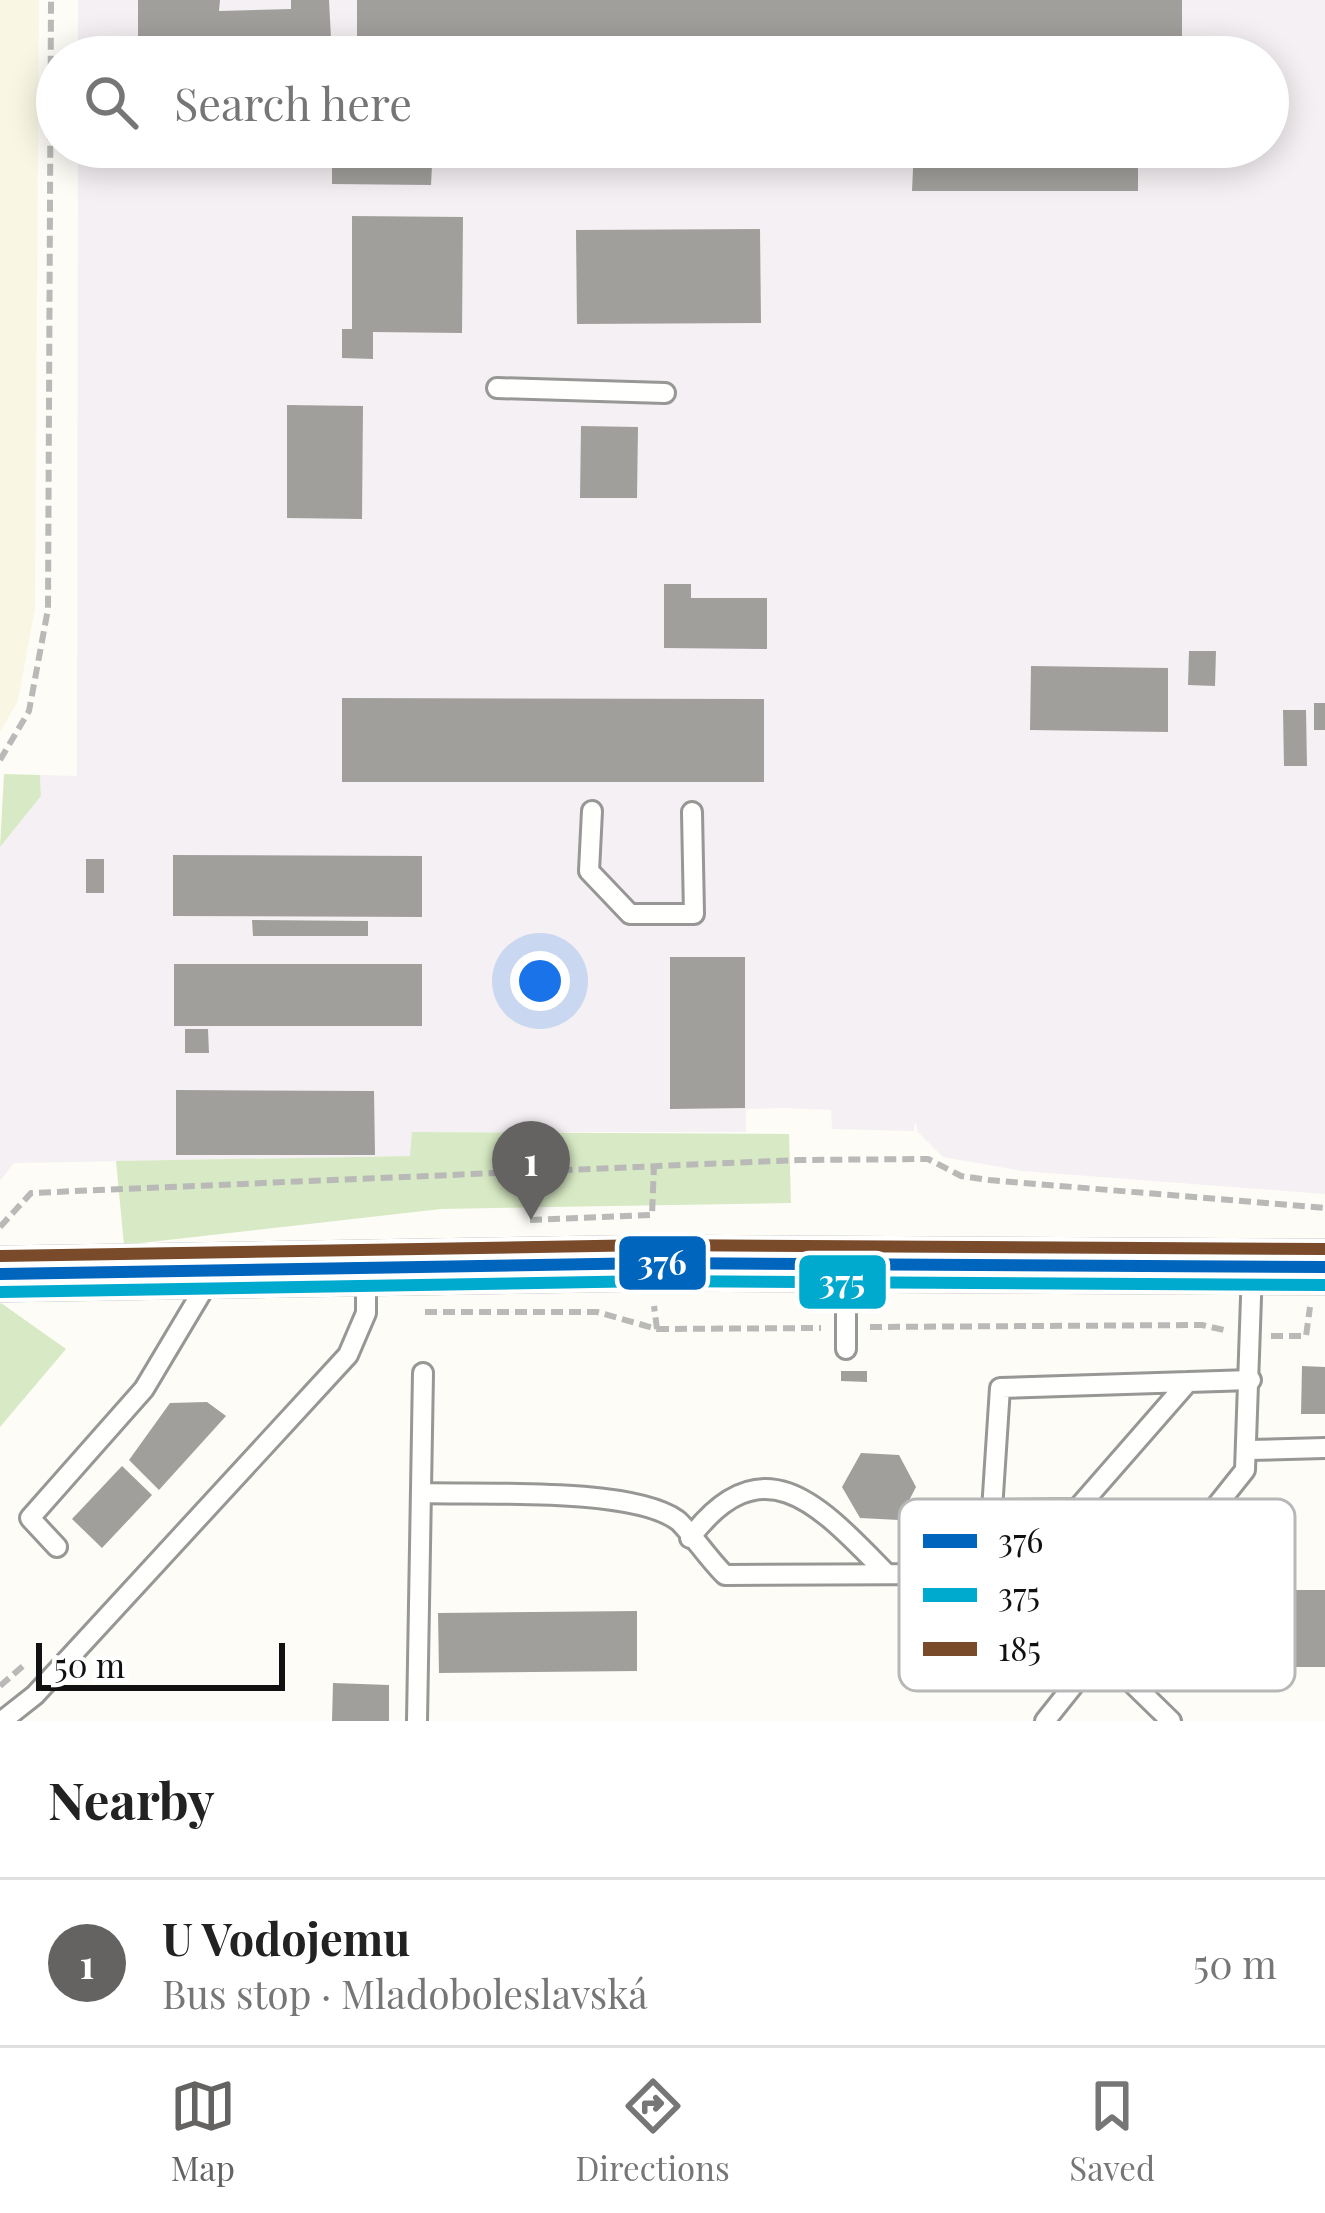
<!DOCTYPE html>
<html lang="en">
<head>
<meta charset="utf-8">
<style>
	:root { --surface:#fff; --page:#f2f2f2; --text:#222; --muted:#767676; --line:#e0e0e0; --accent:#646362 }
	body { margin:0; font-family:"Playfair Display",serif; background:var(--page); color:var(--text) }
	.scale { position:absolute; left:36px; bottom:30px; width:249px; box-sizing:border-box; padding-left:12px; border:6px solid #111; border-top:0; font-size:33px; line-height:42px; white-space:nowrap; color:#111; -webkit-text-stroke:9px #fff; paint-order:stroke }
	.you { position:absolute; left:540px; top:981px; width:42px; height:42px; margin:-30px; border:9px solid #fff; border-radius:50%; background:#1a73e8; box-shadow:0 0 0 18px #1a73e833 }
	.badge { display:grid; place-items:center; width:78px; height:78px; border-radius:50%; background:var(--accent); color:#fff; font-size:39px; font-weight:700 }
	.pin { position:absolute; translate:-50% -99px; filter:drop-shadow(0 3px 6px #0008) }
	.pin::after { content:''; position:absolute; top:63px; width:42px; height:36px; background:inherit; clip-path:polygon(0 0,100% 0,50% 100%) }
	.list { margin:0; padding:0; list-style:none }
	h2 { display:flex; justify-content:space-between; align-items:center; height:156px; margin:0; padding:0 48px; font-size:51px }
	h2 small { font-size:39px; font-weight:400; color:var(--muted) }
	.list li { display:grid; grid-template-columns:78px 1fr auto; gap:36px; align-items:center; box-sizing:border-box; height:168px; padding:0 48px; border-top:3px solid var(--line) }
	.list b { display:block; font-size:45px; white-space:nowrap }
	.list p { margin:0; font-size:39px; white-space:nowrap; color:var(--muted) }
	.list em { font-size:39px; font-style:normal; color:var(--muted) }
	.icon { flex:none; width:66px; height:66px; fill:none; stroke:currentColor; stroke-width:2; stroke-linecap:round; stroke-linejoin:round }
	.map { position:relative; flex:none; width:1325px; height:1721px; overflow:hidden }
	.search { position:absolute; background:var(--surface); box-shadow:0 6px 30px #0003; left:36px; right:36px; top:36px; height:132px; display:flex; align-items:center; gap:30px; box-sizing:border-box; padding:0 42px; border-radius:66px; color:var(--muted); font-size:45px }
	.sheet { height:324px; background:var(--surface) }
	nav { display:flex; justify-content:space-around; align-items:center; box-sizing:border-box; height:168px; border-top:3px solid var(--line); background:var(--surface); font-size:33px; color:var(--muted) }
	nav a { display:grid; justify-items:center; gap:6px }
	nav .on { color:var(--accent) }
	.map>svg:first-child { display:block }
</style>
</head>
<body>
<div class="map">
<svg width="1325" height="1721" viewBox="0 0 1325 1721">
	<rect width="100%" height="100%" fill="#fdfcf7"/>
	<!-- industrial -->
	<polygon fill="#f5f0f3" points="78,0 1325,0 1325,1194 1022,1171 943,1157 918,1132 915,1121 914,1131 832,1129 831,1110 785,1108 746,1109 746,1132 413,1132 411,1156 14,1163 0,1181 0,847 41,796 40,775 77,776 78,147 1268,147 1268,57 78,57"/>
	<!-- farmland -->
	<polygon fill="#f9f7e4" points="0,0 39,0 35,608 18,701 0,732"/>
	<!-- forest -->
	<g fill="#d8eac5">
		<polygon points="4,774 40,775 41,796 0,847"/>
		<polygon points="412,1132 789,1134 791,1203 441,1209 124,1245 116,1161 410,1156"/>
		<polygon points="1,1303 66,1349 0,1427 0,1304"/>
	</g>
	<!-- building -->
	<g fill="#a19f9c">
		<polygon points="138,0 220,0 219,11 291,9 291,0 329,0 332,57 138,57"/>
		<rect x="357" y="0" width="825" height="57"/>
		<polygon points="332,147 433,147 431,185 332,184"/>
		<polygon points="914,147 1138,147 1138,191 912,191"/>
		<polygon points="352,216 463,217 462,333 373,332 373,359 342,358 342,329 352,329"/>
		<polygon points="760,229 761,323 577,324 576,230"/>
		<polygon points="287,405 363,406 362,519 287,518"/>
		<polygon points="581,426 638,427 637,498 580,498"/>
		<polygon points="664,584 691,584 691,598 767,598 767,649 664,648"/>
		<polygon points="1189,651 1216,651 1215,686 1188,685"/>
		<polygon points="1031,666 1168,668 1168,732 1030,730"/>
		<polygon points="342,698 764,699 764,782 342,782"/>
		<rect x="1314" y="703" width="11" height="27"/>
		<polygon points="1283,710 1306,710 1307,766 1284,766"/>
		<polygon points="173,855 422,856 422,917 173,916"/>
		<rect x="86" y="859" width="18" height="34"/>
		<polygon points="252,920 368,921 368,936 253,936"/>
		<polygon points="670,957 745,957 745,1108 670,1109"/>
		<rect x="174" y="964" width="248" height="62"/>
		<polygon points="185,1029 208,1029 209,1053 185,1053"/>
		<polygon points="176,1090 374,1091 375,1155 176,1155"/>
		<polygon points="1302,1366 1325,1367 1325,1414 1301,1414"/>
		<polygon points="841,1371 867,1371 867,1382 841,1381"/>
		<polygon points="207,1402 226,1416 159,1490 129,1460 170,1403"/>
		<polygon points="861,1453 899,1455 916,1487 899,1520 860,1518 842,1487"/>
		<polygon points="122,1466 152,1495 102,1548 72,1519"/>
		<polygon points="1273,1590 1325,1590 1325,1667 1272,1667"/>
		<polygon points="637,1611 637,1671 439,1673 438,1613"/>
		<polygon points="333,1683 389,1685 389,1721 332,1721"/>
	</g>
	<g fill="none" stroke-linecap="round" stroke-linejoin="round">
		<!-- lane casing -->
		<g stroke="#979795" stroke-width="24">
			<g id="lane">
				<polyline points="497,388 665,393"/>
				<polyline points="592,811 589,871 630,914 694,914 692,812"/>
				<polyline points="846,1268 846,1349"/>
				<polyline points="1188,1382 1077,1509 992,1510 1000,1388 1251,1380"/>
				<polyline points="1249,1450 1325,1448"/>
				<path d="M 421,1493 C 481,1495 631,1487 677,1520 C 686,1526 710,1561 725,1575 L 1165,1573"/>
				<path d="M 690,1538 C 764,1440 822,1508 887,1574"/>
				<polyline points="57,1547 30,1518 144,1389 212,1275"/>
				<polyline points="1132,1613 1133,1684 1171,1721"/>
				<polyline points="2,1721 35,1695 348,1355 366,1313 366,1271"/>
				<polyline points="417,1721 423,1373"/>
				<polyline points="1045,1721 1245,1470 1252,1269"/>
			</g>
		</g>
		<!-- secondary casing -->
		<g stroke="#8e8d8b" stroke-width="57">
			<polyline id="secondary" points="0,1274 653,1263 1325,1267"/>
		</g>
		<!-- path -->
		<g stroke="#b9b9b8" stroke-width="6" stroke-dasharray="12 6" stroke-linecap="butt">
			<polyline points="0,760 29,711 48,609 51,0"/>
			<polyline points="530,1220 652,1215 654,1166"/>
			<polyline points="0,1227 31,1193 799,1160 928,1159 961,1176 989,1180 1325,1208"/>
			<polyline points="425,1312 597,1312 657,1329 654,1306"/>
			<polyline points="870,1327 1202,1325 1228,1331"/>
			<polyline points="657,1329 821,1328"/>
			<polyline points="1271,1336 1306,1336 1310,1307"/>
			<polyline points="0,1686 23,1666"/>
		</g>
		<!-- lane -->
		<use href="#lane" stroke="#fffffe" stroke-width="18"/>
		<!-- secondary -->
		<use href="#secondary" stroke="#f6f4eb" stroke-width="51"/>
		<!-- bus-1 casing -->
		<g stroke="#fff" stroke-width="21">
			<polyline id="bus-1" points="0,1274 653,1263 1325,1267"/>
		</g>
		<!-- bus-2 casing -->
		<g stroke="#fff" stroke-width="21">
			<polyline id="bus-2" points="0,1292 653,1281 1325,1285"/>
		</g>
		<!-- bus-3 casing -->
		<g stroke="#fff" stroke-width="21">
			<polyline id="bus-3" points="0,1256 653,1245 1325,1249"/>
		</g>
		<!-- bus-1 -->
		<use href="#bus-1" stroke="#0065bd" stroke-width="12"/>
		<!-- bus-2 -->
		<use href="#bus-2" stroke="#00a9ce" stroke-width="12"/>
		<!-- bus-3 -->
		<use href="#bus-3" stroke="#7a4b2a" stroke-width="12"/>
	</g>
	<!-- legend -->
	<rect x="899" y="1499" width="396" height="192" rx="18" fill="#fff" stroke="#b8b8b8" stroke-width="3"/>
	<rect x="923" y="1534" width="54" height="14" fill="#0065bd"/>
	<rect x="923" y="1588" width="54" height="14" fill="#00a9ce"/>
	<rect x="923" y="1642" width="54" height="14" fill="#7a4b2a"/>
	<g font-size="33" fill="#111">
		<text x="998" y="1553">376</text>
		<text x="998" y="1607">375</text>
		<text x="998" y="1661">185</text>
	</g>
	<g stroke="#fff" stroke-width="4.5">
		<rect x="617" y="1234" width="91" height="58" rx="12" fill="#0065bd"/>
		<rect x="797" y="1253" width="91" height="58" rx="12" fill="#00a9ce"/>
	</g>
	<g font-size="33" text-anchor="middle" font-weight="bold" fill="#fff">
		<text x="662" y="1275">376</text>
		<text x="842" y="1294">375</text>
	</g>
</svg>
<div class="scale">50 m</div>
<div class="you"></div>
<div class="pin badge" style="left:531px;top:1220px">1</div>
<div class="search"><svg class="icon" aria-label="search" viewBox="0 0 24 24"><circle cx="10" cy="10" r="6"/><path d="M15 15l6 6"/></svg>Search here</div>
</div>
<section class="sheet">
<h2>Nearby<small></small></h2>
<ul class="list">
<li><span class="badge">1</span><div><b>U Vodojemu</b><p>Bus stop · Mladoboleslavská</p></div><em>50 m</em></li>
</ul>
</section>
<nav>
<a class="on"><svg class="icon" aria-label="map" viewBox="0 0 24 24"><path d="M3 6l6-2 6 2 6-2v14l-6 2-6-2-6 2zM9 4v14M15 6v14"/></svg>Map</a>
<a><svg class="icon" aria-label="directions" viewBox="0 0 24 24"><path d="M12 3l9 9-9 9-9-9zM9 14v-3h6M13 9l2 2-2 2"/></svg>Directions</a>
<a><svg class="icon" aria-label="saved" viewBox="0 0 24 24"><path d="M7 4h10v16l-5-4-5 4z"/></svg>Saved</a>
</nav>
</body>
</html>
